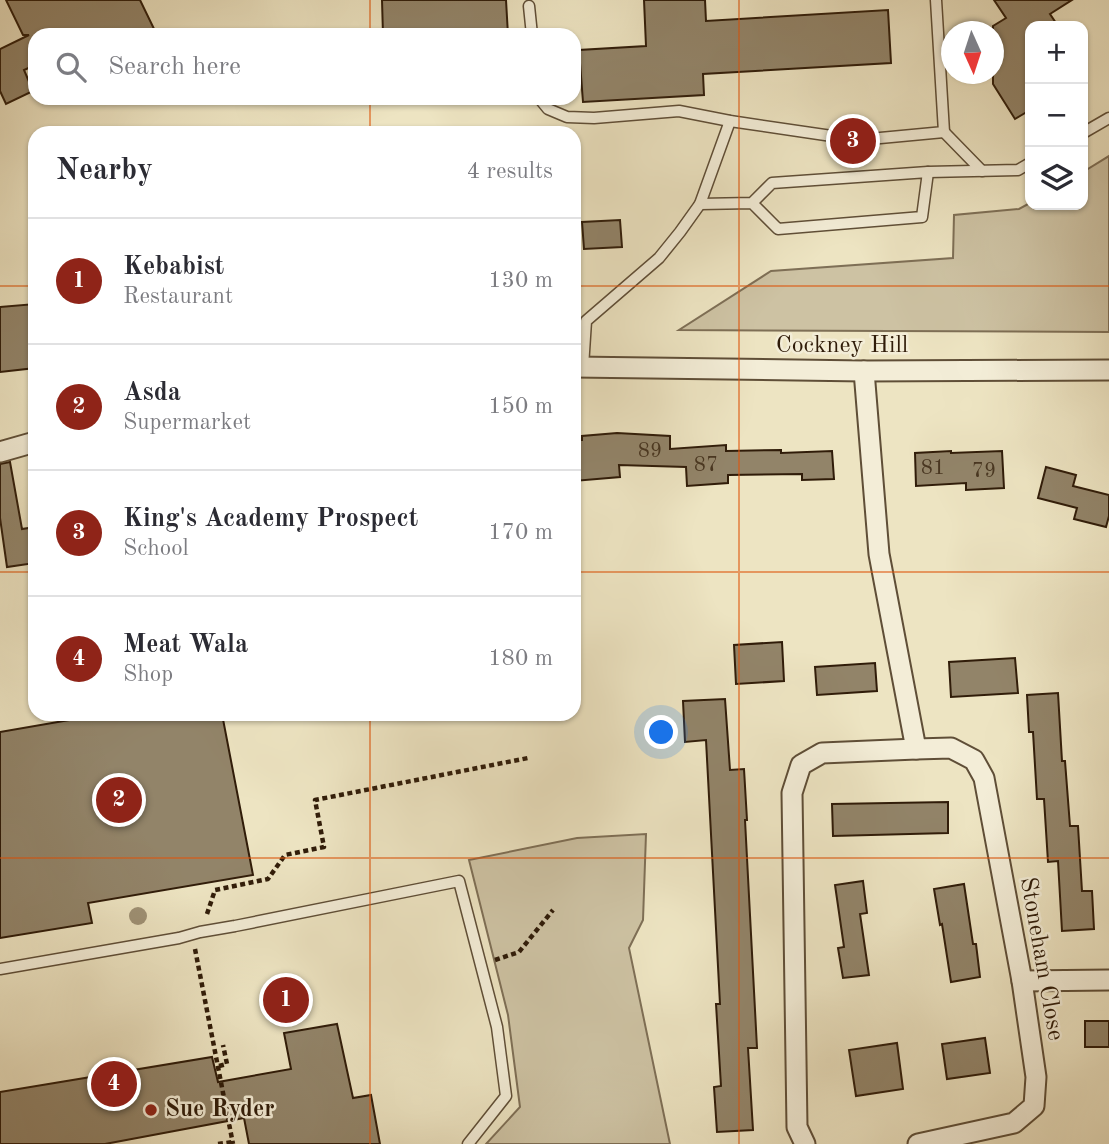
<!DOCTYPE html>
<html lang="en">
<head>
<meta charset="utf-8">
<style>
	:root { --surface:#fff; --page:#f2f2f3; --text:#2b2b33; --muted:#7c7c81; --line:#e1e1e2; --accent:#8f2418 }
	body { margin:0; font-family:"Old Standard TT",serif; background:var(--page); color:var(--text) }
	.controls { position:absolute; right:21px; top:21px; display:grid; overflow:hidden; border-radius:14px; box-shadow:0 2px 5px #0004 }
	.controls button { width:63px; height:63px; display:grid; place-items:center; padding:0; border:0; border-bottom:2px solid var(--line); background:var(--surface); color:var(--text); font:35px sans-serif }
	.compass { position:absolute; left:941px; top:21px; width:63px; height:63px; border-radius:50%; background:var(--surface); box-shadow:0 2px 5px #0004; rotate:177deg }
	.you { position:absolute; left:662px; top:733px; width:24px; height:24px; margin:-18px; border:5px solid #fff; border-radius:50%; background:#1a73e8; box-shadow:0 0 0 10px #1a73e833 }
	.badge { display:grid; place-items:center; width:46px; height:46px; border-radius:50%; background:var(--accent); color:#fff; font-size:23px; font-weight:700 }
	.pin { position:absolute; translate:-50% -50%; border:4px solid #fff; box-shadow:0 2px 7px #0006 }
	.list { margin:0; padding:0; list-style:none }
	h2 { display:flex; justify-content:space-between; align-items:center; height:91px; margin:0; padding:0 28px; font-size:30px }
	h2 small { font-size:23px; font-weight:400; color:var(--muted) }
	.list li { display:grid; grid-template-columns:46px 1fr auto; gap:21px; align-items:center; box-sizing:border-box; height:126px; padding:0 28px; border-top:2px solid var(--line) }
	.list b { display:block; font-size:26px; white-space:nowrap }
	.list p { margin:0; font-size:23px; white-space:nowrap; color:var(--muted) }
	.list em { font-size:23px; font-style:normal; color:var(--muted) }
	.icon { flex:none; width:38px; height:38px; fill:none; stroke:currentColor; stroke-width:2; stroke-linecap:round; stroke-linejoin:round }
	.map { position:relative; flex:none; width:1109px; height:1144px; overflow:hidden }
	.search { position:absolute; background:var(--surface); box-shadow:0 2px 5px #0004; left:28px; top:28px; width:553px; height:77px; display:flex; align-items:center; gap:18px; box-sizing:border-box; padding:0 24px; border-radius:21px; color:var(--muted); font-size:26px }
	.panel { position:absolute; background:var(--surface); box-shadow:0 2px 5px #0004; left:28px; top:126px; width:553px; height:595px; border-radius:21px }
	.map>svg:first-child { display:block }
</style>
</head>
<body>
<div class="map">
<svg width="1109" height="1144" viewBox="0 0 1109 1144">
	<rect width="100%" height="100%" fill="#ede4c2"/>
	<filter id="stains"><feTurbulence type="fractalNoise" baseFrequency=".00286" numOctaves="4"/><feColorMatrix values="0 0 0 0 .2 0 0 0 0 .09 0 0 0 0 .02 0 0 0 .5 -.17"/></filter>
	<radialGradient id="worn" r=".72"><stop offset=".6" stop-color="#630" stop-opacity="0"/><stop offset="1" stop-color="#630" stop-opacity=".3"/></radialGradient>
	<!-- green -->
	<g fill="#cdc2a3" stroke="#7e6f56" stroke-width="2">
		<polygon points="1109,156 1109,332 679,330 771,271 953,258 954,215 1019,209 1030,203 1030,205 1083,205 1083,172"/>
		<polygon points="646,834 643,920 629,948 670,1144 486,1144 520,1107 508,1015 469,860 577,838"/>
	</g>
	<!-- building -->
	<g fill="#928469" stroke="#301c09" stroke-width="2">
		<polygon points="6,0 140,0 157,35 35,35 35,65 24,70 33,91 6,104 0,91 0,49 29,35 23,35"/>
		<polygon points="382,0 506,0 508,35 383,35"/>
		<polygon points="644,0 705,0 706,21 888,10 891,63 703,74 704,95 583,102 579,50 646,46"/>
		<polygon points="994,0 1072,0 1050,14 1058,26 1030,26 1030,110 1015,119 993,84 993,26 1006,18"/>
		<polygon points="620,220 622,247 584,249 582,222"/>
		<polygon points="35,304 35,368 0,372 0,307"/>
		<polygon points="617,433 670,436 670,449 726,445 726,451 781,450 781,453 832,451 834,479 802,480 802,474 728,475 728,483 687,486 686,467 619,465 620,477 574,481 574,440 582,440 582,436"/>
		<polygon points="951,451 951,453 1002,451 1004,488 966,490 966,483 916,486 915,453"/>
		<polygon points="10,462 22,529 35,527 35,563 7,567 0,518 0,464"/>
		<polygon points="1046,467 1076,475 1073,486 1109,495 1109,516 1106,527 1074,519 1077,508 1038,498"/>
		<polygon points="782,642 784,681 736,684 734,645"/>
		<polygon points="1015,658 1018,693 951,697 949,662"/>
		<polygon points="875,663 877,691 817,695 815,667"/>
		<polygon points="1058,693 1062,761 1065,761 1070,826 1078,826 1082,891 1092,891 1094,929 1062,931 1058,861 1048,862 1044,799 1037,799 1033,732 1029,732 1027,695"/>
		<polygon points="725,699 730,770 744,769 747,820 745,820 757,1048 748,1048 753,1130 717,1132 714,1087 721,1086 716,1004 720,1004 706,740 685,742 683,701"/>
		<polygon points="104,714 222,714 253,875 88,903 92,923 0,938 0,732"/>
		<polygon points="948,802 948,833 833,836 832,804"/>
		<polygon points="863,881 867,913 860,914 869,975 843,978 838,948 844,947 835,885"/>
		<polygon points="964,884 973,944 976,944 980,977 951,982 942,924 940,925 934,889"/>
		<rect x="1085" y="1021" width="24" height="26"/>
		<polygon points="337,1024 353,1098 371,1095 380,1144 249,1144 244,1118 105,1144 0,1144 0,1092 212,1057 218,1082 291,1069 284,1033"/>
		<polygon points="985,1038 990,1073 947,1079 942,1044"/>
		<polygon points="897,1043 903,1089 856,1096 849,1050"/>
	</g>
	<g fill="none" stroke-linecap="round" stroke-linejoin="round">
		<!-- service casing -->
		<g stroke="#5f4e37" stroke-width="13">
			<g id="service">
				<polyline points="529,6 532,35"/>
				<polyline points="539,98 548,109 567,117 594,118 679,111 730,121 859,140 944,132 936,0"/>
				<polyline points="944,132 982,171"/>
				<polyline points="1083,133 1109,118"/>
				<polyline points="928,172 1018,170 1030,163"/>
				<polyline points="700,204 752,203 772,183 928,172 922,217 778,229 752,203"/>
				<polyline points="583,367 586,321 659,258 680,232 700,204 730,121"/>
				<polyline points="0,969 179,938 200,932 235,926 459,881 497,1027 506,1096 468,1144"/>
			</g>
		</g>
		<!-- minor casing -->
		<g stroke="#5f4e37" stroke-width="23">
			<g id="minor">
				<polyline points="574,367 864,371 1109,370"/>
				<polyline points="864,371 879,554 916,749 951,748 974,760 984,778 1022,981 1036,1077 1034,1106 1014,1123 918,1144"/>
				<polyline points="0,452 35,442"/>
				<polyline points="1022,981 1109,980"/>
				<polyline points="805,1144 797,1127 792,793 801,765 822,753 916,749"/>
			</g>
		</g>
		<!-- path -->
		<g stroke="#301c09" stroke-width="4.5" stroke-dasharray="5 3.5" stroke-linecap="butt">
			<polyline points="207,914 215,890 268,879 285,855 324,847 315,800 528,758"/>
			<polyline points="195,949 233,1144"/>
			<polyline points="495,960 519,952 553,910"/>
			<polyline points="219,1066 227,1064 223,1045"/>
			<polyline points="218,1144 233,1142"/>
		</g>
		<!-- service -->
		<use href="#service" stroke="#f3edd7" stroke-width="10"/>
		<!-- minor -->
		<use href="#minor" stroke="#f3edd7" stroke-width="19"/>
	</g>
	<!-- trees -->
	<circle fill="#9f9276" cx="138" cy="916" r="9"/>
	<!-- grid -->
	<path fill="none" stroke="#df560c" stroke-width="2" stroke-opacity="0.55" d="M 370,0 L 370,35M 739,0 L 739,1144M 370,98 L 370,133M 0,286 L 35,286M 574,286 L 1109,286M 0,572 L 35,572M 574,572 L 1109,572M 370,714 L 370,1144M 0,858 L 1109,858"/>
	<!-- markers -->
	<circle fill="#8f2418" stroke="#f3edd7" stroke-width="2.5" cx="151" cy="1110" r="7"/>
	<g text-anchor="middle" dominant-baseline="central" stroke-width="5" stroke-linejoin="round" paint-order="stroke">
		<!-- number labels -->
		<g font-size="21" fill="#483621">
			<text x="650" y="451">89</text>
			<text x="706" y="465">87</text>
			<text x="933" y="468">81</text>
			<text x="984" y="471">79</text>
		</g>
		<!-- street labels -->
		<g font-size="24" fill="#301c09" stroke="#f3edd7">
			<text x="842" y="346">Cockney Hill</text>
			<text transform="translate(1041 959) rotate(80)">Stoneham Close</text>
		</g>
		<!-- poi labels -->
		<g font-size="24" font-weight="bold" fill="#301c09" stroke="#f3edd7" text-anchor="start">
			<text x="165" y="1110">Sue Ryder</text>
		</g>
	</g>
	<rect width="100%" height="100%" filter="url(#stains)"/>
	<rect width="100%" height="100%" fill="url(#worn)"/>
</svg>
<div class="controls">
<button>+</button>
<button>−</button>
<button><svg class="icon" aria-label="layers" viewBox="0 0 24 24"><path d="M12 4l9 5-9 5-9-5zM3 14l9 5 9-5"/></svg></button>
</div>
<svg class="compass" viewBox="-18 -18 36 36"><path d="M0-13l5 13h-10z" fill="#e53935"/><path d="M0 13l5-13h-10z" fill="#7c7c81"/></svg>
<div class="you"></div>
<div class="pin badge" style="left:286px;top:1000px">1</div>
<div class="pin badge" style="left:119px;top:800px">2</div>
<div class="pin badge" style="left:853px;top:141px">3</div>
<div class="pin badge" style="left:114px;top:1084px">4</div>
<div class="search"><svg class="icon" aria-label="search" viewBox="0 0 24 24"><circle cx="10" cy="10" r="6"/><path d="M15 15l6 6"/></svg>Search here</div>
<section class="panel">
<h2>Nearby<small>4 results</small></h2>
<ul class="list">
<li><span class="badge">1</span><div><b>Kebabist</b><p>Restaurant</p></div><em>130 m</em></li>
<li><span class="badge">2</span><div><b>Asda</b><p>Supermarket</p></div><em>150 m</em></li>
<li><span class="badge">3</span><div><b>King's Academy Prospect</b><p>School</p></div><em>170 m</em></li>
<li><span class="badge">4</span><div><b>Meat Wala</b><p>Shop</p></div><em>180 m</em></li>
</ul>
</section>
</div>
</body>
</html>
